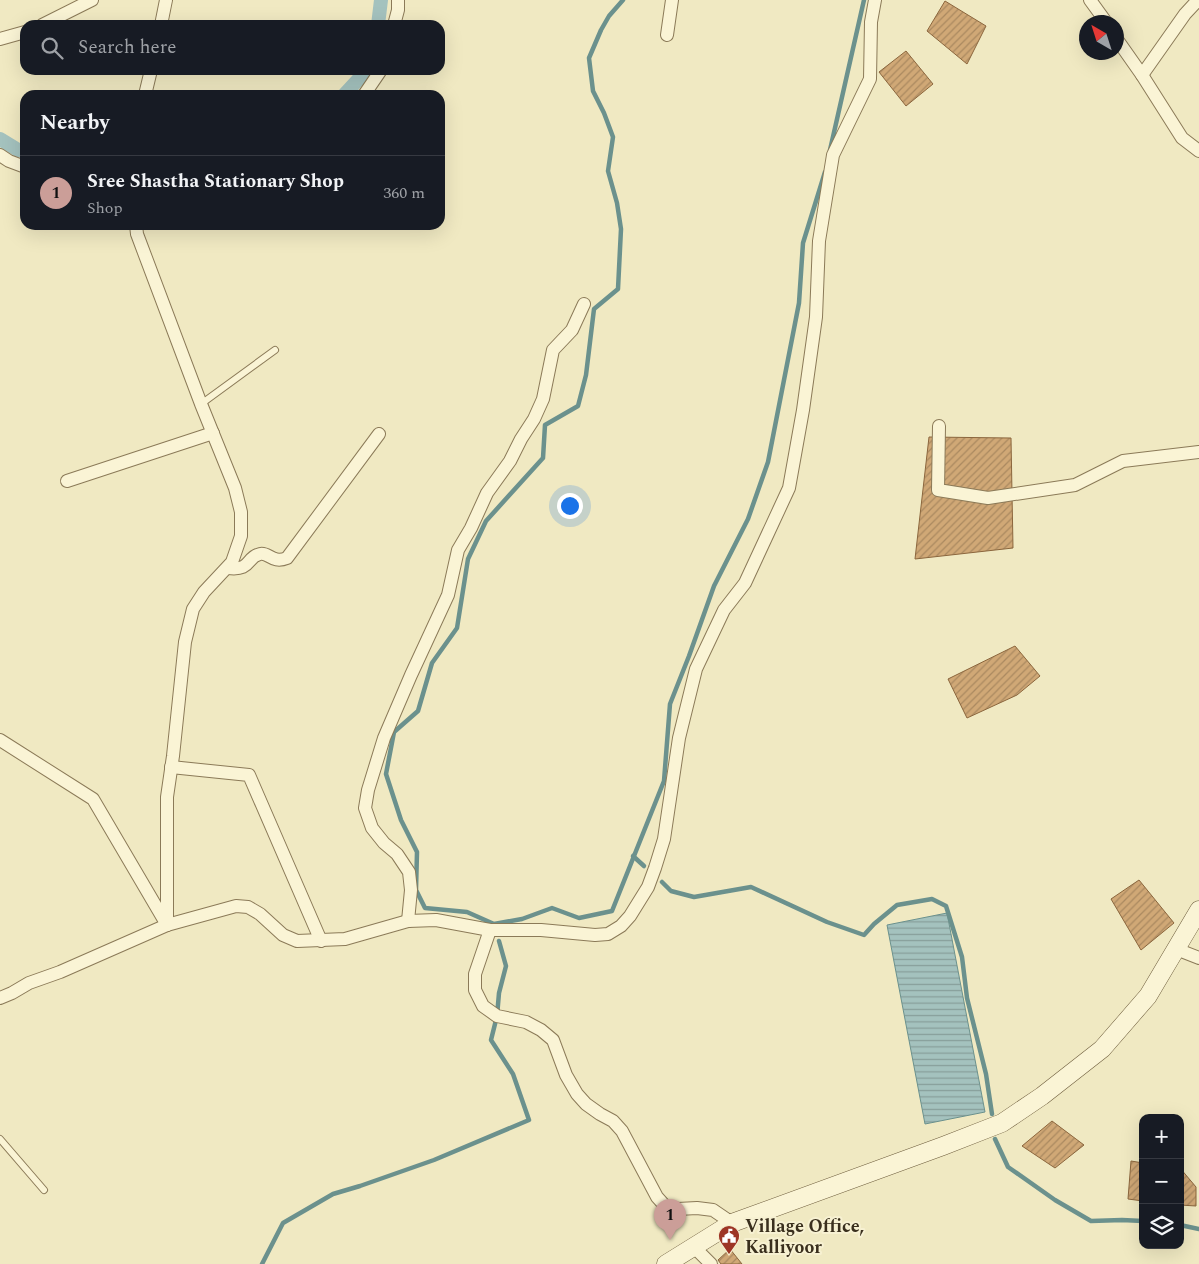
<!DOCTYPE html>
<html lang="en">
<head>
<meta charset="utf-8">
<style>
	:root { --surface:#171b24; --page:#20242c; --text:#f1f3f6; --muted:#9ea1a6; --line:#363941; --accent:#cb9e98 }
	body { margin:0; font-family:Spectral,serif; background:var(--page); color:var(--text) }
	.controls { position:absolute; right:15px; bottom:15px; display:grid; overflow:hidden; border-radius:10px; box-shadow:0 5px 20px #0002 }
	.controls button { width:45px; height:45px; display:grid; place-items:center; padding:0; border:0; border-bottom:1px solid var(--line); background:var(--surface); color:var(--text); font:25px sans-serif }
	.compass { position:absolute; left:1079px; top:15px; width:45px; height:45px; border-radius:50%; background:var(--surface); box-shadow:0 5px 20px #0002; rotate:321deg }
	.you { position:absolute; left:569px; top:505px; width:18px; height:18px; margin:-12px; border:4px solid #fff; border-radius:50%; background:#1a73e8; box-shadow:0 0 0 8px #1a73e833 }
	.badge { display:grid; place-items:center; width:32px; height:32px; border-radius:50%; background:var(--accent); color:#111; font-size:16px; font-weight:700 }
	.pin { position:absolute; translate:-50% -41px; filter:drop-shadow(0 1px 2px #0008) }
	.pin::after { content:''; position:absolute; top:26px; width:18px; height:15px; background:inherit; clip-path:polygon(0 0,100% 0,50% 100%) }
	.list { margin:0; padding:0; list-style:none }
	h2 { display:flex; justify-content:space-between; align-items:center; height:65px; margin:0; padding:0 20px; font-size:21px }
	h2 small { font-size:16px; font-weight:400; color:var(--muted) }
	.list li { display:grid; grid-template-columns:32px 1fr auto; gap:15px; align-items:center; box-sizing:border-box; height:75px; padding:0 20px; border-top:1px solid var(--line) }
	.list b { display:block; font-size:19px; white-space:nowrap }
	.list p { margin:0; font-size:16px; white-space:nowrap; color:var(--muted) }
	.list em { font-size:16px; font-style:normal; color:var(--muted) }
	.icon { flex:none; width:28px; height:28px; fill:none; stroke:currentColor; stroke-width:2; stroke-linecap:round; stroke-linejoin:round }
	.map { position:relative; flex:none; width:1199px; height:1264px; overflow:hidden }
	.search { position:absolute; background:var(--surface); box-shadow:0 5px 20px #0002; left:20px; top:20px; width:425px; height:55px; display:flex; align-items:center; gap:12px; box-sizing:border-box; padding:0 18px; border-radius:15px; color:var(--muted); font-size:19px }
	.panel { position:absolute; background:var(--surface); box-shadow:0 5px 20px #0002; left:20px; top:90px; width:425px; height:140px; border-radius:15px }
	.map>svg:first-child { display:block }
</style>
</head>
<body>
<div class="map">
<svg width="1199" height="1264" viewBox="0 0 1199 1264">
	<defs>
		<pattern id="water-rules" width="6" height="5" patternUnits="userSpaceOnUse" patternTransform="scale(1.25)"><rect width="6" height="5" fill="#a4c2be"/><path d="M0 2.5h6" fill="none" stroke="#879e9a"/></pattern>
		<pattern id="building-hatch" width="6" height="6" patternUnits="userSpaceOnUse" patternTransform="scale(1.25)"><rect width="6" height="6" fill="#d0a876"/><path d="M-1 1l2-2M0 6l6-6M5 7l2-2" fill="none" stroke="#aa8960"/></pattern>
	</defs>
	<rect width="100%" height="100%" fill="#f0e9c2"/>
	<!-- water -->
	<polygon fill="url(#water-rules)" stroke="#6b918d" points="947,913 985,1112 925,1124 887,925"/>
	<g fill="none" stroke-linecap="round" stroke-linejoin="round">
		<!-- stream -->
		<g stroke="#6b918d" stroke-width="4.5">
			<polyline points="623,0 609,16 601,30 589,58 593,91 604,113 613,137 608,171 617,203 621,229 618,289 594,309 586,375 578,406 545,425 543,458 486,521 468,559 457,628 432,663 418,711 394,732 386,774 401,820 417,852 416,890 425,908 467,912 494,924 522,919 552,908 579,918 612,911 664,781 670,704 689,656 714,586 748,519 768,462 799,303 803,243 825,172"/>
			<polyline points="830,150 864,0"/>
			<polyline points="633,856 644,866"/>
			<polyline points="662,882 671,891 694,897 751,887 827,922 864,935 874,924 897,905 932,899 946,906 962,957 967,998 986,1074 992,1114"/>
			<polyline points="995,1139 1008,1167 1055,1200 1091,1221 1122,1220 1143,1221"/>
			<polyline points="1180,1225 1199,1229"/>
			<polyline points="262,1264 283,1223 333,1194 360,1186 434,1160 529,1120 513,1074 491,1040 497,1016 499,993 506,966 499,941"/>
		</g>
		<!-- canal -->
		<g stroke="#a4c2be" stroke-width="14">
			<polyline points="378,25 381,0"/>
			<polyline points="344,95 367,70"/>
			<polyline points="0,139 18,150 25,151"/>
		</g>
	</g>
	<!-- building -->
	<g fill="url(#building-hatch)" stroke="#8b663d">
		<polygon points="945,1 986,26 967,64 927,31"/>
		<polygon points="906,51 933,84 906,106 879,72"/>
		<polygon points="929,437 1011,438 1013,548 915,559"/>
		<polygon points="1015,646 1040,676 1017,695 967,718 948,679"/>
		<polygon points="1139,880 1174,923 1141,950 1111,899"/>
		<polygon points="1052,1121 1084,1145 1055,1168 1022,1146"/>
		<polygon points="1131,1161 1143,1163 1143,1201 1128,1199"/>
		<polygon points="1180,1168 1196,1187 1196,1206 1180,1205"/>
		<polygon points="730,1249 742,1264 721,1264 718,1260"/>
	</g>
	<g fill="none" stroke-linecap="round" stroke-linejoin="round">
		<!-- lane casing -->
		<g stroke="#8b7a58" stroke-width="8">
			<g id="lane">
				<polyline points="201,404 275,350"/>
				<polyline points="0,1139 44,1190"/>
			</g>
		</g>
		<!-- street casing -->
		<g stroke="#8b7a58" stroke-width="14">
			<g id="street">
				<polyline points="1090,0 1106,22"/>
				<polyline points="42,25 92,0"/>
				<polyline points="161,25 166,0"/>
				<polyline points="394,25 398,10 398,0"/>
				<polyline points="667,35 672,0"/>
				<polyline points="1116,38 1142,75 1182,138 1199,151"/>
				<polyline points="0,39 25,32"/>
				<polyline points="1142,75 1185,14 1198,0"/>
				<polyline points="145,95 151,70"/>
				<polyline points="364,95 381,70"/>
				<polyline points="0,155 9,161 25,167"/>
				<polyline points="136,225 137,234 201,404 235,488 241,512 241,536 232,562 204,592 193,609 185,642 173,756 167,797 167,925"/>
				<polyline points="939,426 938,490 988,498 1075,485 1123,461 1199,452"/>
				<polyline points="67,481 213,433"/>
				<path d="M 228,568 C 252,571 246,557 260,554 C 269,552 272,564 287,558 L 379,434"/>
				<polyline points="0,740 93,799 167,925"/>
				<polyline points="171,767 249,775 321,941"/>
				<polyline points="408,921 411,890 409,872 397,854 384,843 372,828 365,808 368,790 384,738 411,675 448,595 458,550 471,528 487,493 510,461 521,439 534,419 543,399 553,350 572,330 584,304"/>
				<polyline points="490,930 541,930 595,935 608,934 621,926 630,916 648,887 655,868 664,839 679,738 696,669 724,610 745,583 789,488 803,410 816,317 819,241 833,155 870,79 871,22 875,0"/>
				<polyline points="1176,949 1199,958"/>
				<polyline points="0,998 12,993 29,983 60,972 167,925 236,906 248,907 260,914 283,935 297,941 345,939 408,921 436,920 490,930 475,974 475,990 483,1006 497,1016 526,1022 541,1030 553,1040 566,1075 577,1094 586,1104 600,1114 613,1121 622,1131 657,1197 666,1207 678,1209 697,1208 713,1210 732,1223"/>
				<polyline points="694,1247 711,1264"/>
			</g>
		</g>
		<!-- secondary casing -->
		<g stroke="#6c5b3b" stroke-width="19">
			<polyline id="secondary" points="666,1264 732,1223 943,1146 1002,1123 1042,1096 1102,1049 1148,996 1199,910"/>
		</g>
		<!-- lane -->
		<use href="#lane" stroke="#faf4d5" stroke-width="6"/>
		<!-- street -->
		<use href="#street" stroke="#faf4d5" stroke-width="12"/>
		<!-- secondary -->
		<use href="#secondary" stroke="#faf4d5" stroke-width="18"/>
	</g>
	<!-- icons -->
	<defs>
		<g id="civic-pin" transform="scale(1.125)"><path d="M0 17L-7.5 6A9.5 9.5 0 1 1 7.5 6Z" fill="#9d3525" stroke="#f7f1d2"/><path d="M-.6-6.5H3V-4.5H.6V-3L4-1V1h2V6H-6V1h2V-1L-.6-3ZM-1.2 2.5V6h2.4V2.5Z" fill="#fff"/></g>
	</defs>
	<g fill-rule="evenodd">
		<use href="#civic-pin" x="729" y="1236"/>
	</g>
	<g text-anchor="middle" dominant-baseline="central" stroke-width="4" stroke-linejoin="round" paint-order="stroke">
		<!-- poi labels -->
		<g font-size="18" font-weight="bold" fill="#3a2f1d" stroke="#f7f1d2" text-anchor="start">
			<text x="745" y="1226">Village Office,<tspan x="745" dy="21">Kalliyoor</tspan></text>
		</g>
	</g>
</svg>
<div class="controls">
<button>+</button>
<button>−</button>
<button><svg class="icon" aria-label="layers" viewBox="0 0 24 24"><path d="M12 4l9 5-9 5-9-5zM3 14l9 5 9-5"/></svg></button>
</div>
<svg class="compass" viewBox="-18 -18 36 36"><path d="M0-13l5 13h-10z" fill="#e53935"/><path d="M0 13l5-13h-10z" fill="#9ea1a6"/></svg>
<div class="you"></div>
<div class="pin badge" style="left:670px;top:1240px">1</div>
<div class="search"><svg class="icon" aria-label="search" viewBox="0 0 24 24"><circle cx="10" cy="10" r="6"/><path d="M15 15l6 6"/></svg>Search here</div>
<section class="panel">
<h2>Nearby<small></small></h2>
<ul class="list">
<li><span class="badge">1</span><div><b>Sree Shastha Stationary Shop</b><p>Shop</p></div><em>360 m</em></li>
</ul>
</section>
</div>
</body>
</html>
